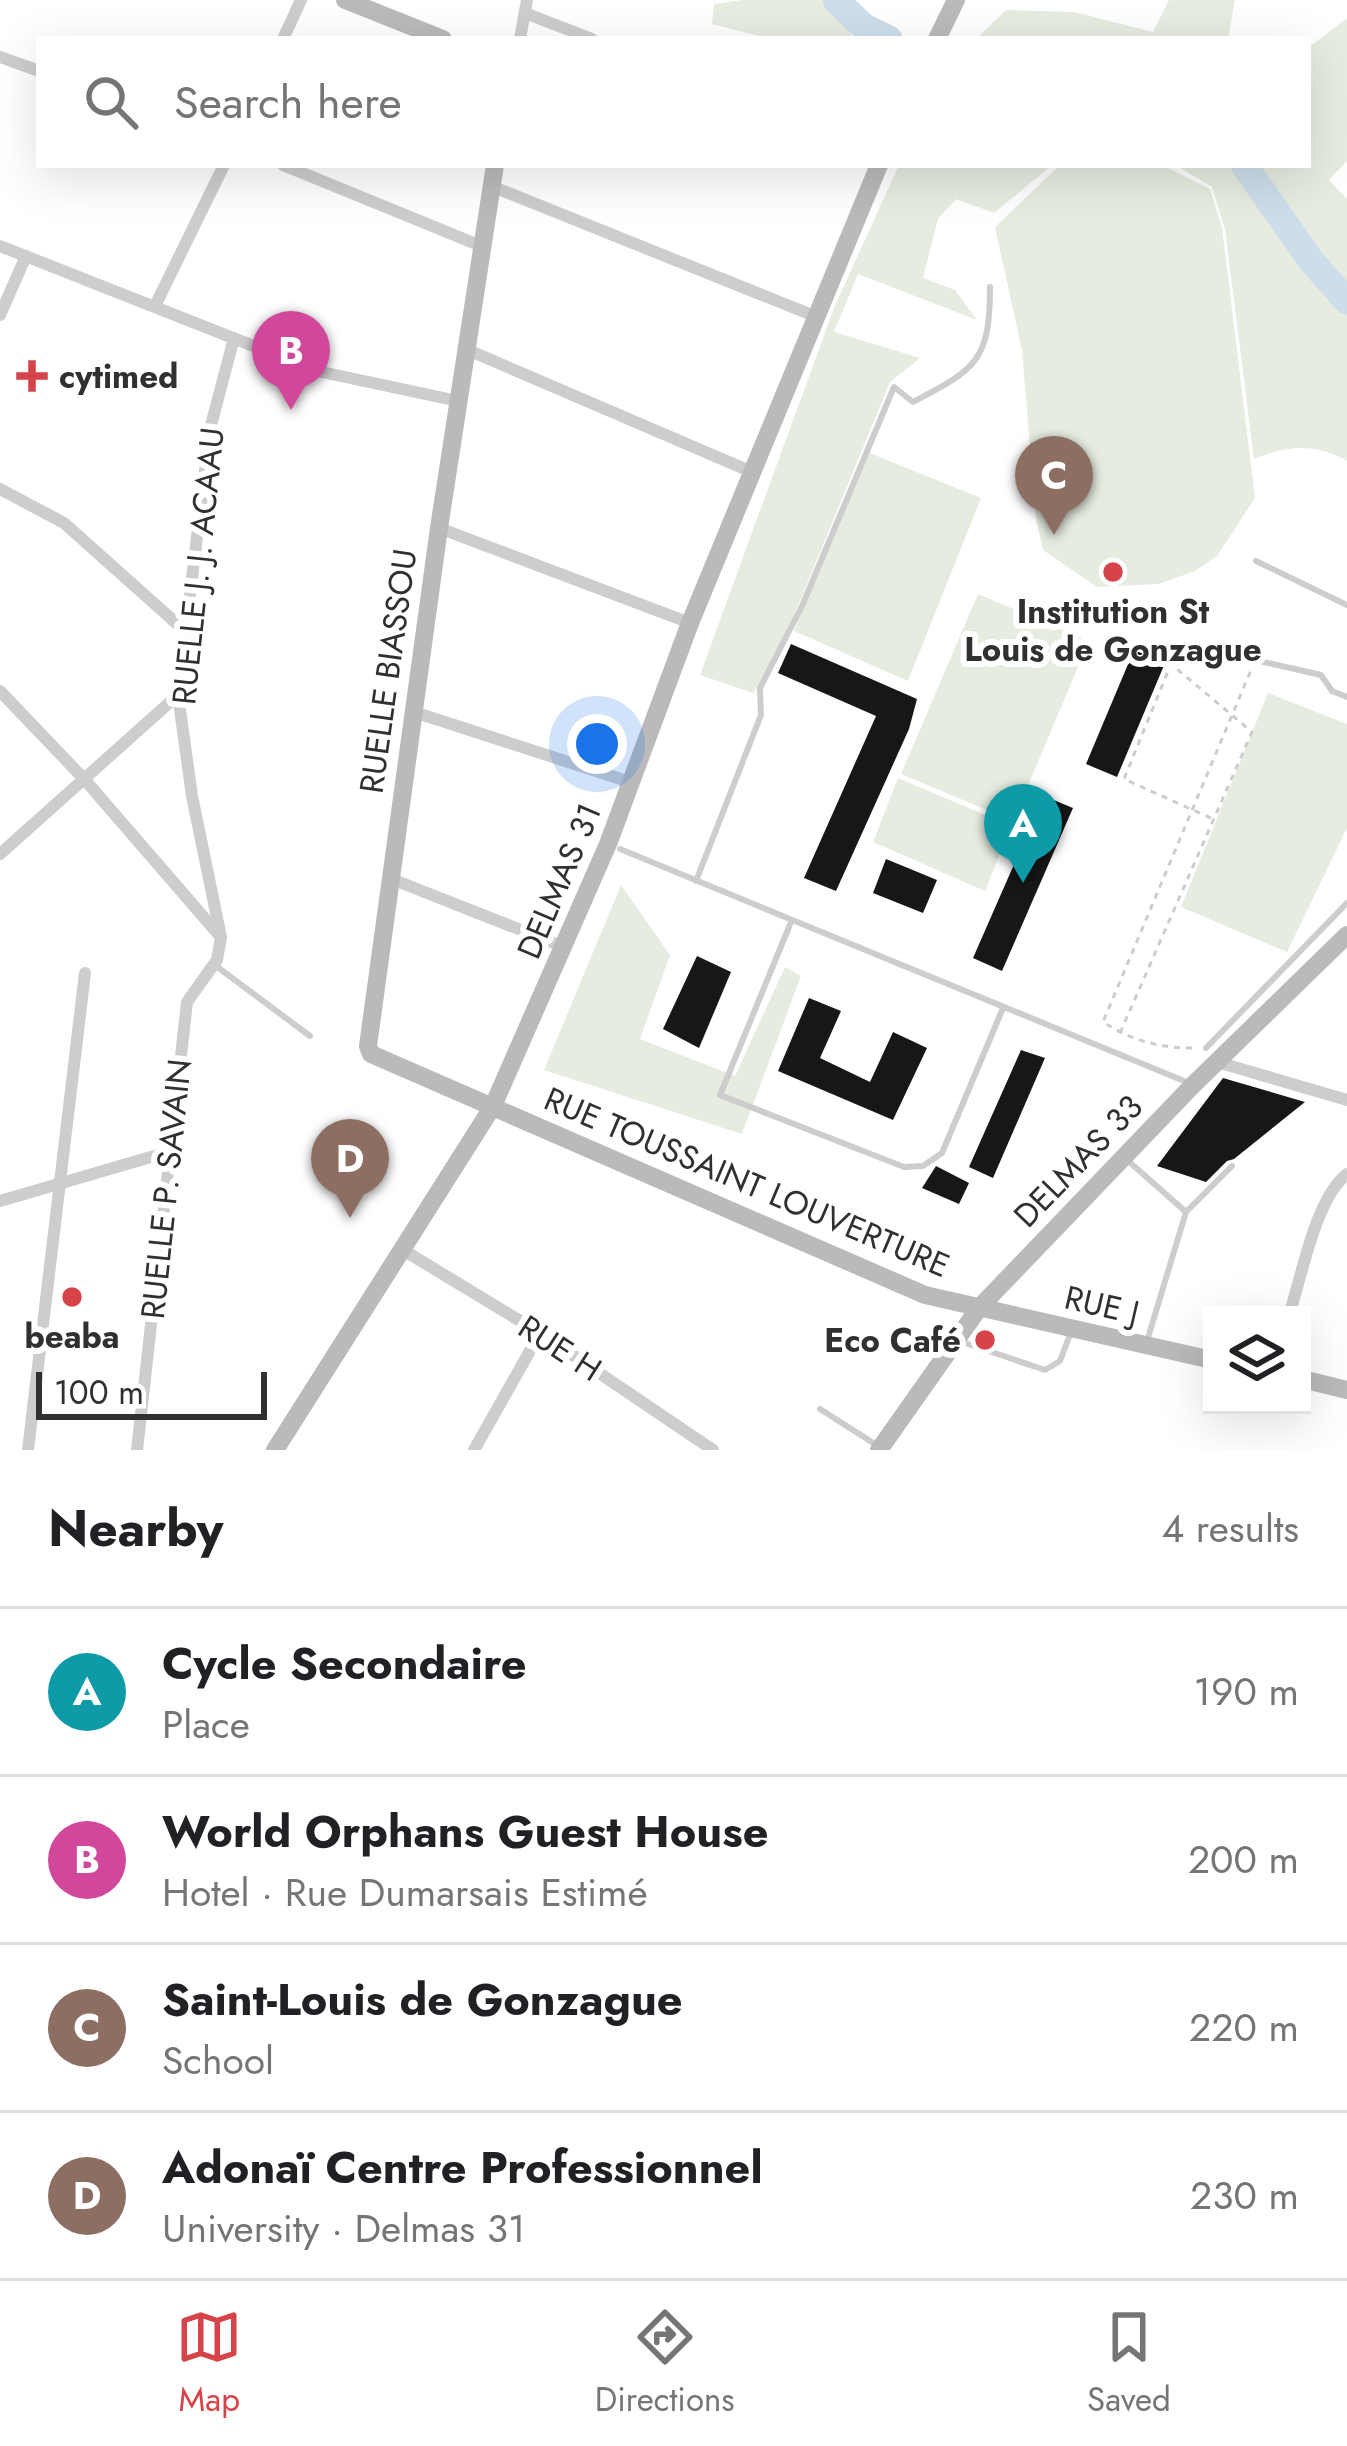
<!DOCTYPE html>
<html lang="en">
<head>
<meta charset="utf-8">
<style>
	:root { --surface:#fff; --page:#f6f6f6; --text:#202124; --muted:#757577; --line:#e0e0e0; --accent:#d64349 }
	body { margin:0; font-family:Jost,sans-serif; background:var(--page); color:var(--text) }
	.controls { position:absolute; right:36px; bottom:36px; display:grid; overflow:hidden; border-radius:0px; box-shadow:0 12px 48px #0002 }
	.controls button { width:108px; height:108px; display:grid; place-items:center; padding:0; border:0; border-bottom:3px solid var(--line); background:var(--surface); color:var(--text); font:60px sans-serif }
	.scale { position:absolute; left:36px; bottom:30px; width:231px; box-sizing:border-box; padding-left:12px; border:6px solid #303030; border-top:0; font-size:33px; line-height:42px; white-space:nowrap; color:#303030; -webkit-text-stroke:9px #fff; paint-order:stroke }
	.you { position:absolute; left:597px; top:744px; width:42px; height:42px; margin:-30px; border:9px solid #fff; border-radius:50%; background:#1a73e8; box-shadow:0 0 0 18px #1a73e833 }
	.badge { display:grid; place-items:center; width:78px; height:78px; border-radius:50%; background:var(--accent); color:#fff; font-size:39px; font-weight:700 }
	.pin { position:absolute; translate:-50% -99px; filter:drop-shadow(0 3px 6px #0008) }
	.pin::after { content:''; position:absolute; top:63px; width:42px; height:36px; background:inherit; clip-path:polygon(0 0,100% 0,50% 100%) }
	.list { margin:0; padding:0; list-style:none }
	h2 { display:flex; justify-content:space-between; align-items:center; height:156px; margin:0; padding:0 48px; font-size:51px }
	h2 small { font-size:39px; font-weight:400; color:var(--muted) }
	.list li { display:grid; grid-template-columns:78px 1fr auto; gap:36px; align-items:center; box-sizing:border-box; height:168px; padding:0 48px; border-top:3px solid var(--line) }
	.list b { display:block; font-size:45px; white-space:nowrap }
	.list p { margin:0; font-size:39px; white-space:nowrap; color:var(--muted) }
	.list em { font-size:39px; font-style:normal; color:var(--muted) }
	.icon { flex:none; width:66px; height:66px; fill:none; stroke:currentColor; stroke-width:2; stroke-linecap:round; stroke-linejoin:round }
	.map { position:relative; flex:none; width:1347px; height:1450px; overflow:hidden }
	.search { position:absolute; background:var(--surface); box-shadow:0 12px 48px #0002; left:36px; right:36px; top:36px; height:132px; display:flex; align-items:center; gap:30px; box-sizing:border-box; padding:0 42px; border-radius:0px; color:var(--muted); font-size:45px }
	.sheet { height:828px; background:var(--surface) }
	nav { display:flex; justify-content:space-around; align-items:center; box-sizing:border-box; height:168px; border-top:3px solid var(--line); background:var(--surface); font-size:33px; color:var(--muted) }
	nav a { display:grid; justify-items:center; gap:6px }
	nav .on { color:var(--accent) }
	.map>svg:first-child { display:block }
</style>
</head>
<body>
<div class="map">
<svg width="1347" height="1450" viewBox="0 0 1347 1450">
	<rect width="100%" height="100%" fill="#fff"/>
	<!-- green -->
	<g fill="#e6ecdf">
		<path d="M 742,0 L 830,0 C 843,11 843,29 856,39 L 771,39 L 712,24 L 714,4 Z"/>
		<polygon points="1169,0 1235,0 1228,39 976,39 1006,10 1074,12 1153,32"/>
		<path d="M 1347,18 L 1347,161 L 1329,180 L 1347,199 L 1347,461 C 1317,443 1286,445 1254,459 L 1225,229 L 1212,187 L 1175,165 L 1308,165 L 1308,48 Z"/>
		<polygon points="899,165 1052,165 994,213 956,199 938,219 923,278 955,290 977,320 858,274 834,332 920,358 890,382 774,664 753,693 700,675 834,308"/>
		<polygon points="1060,165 1162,165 1210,189 1222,228 1255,498 1217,556 1195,571 1159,584 1097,587 1043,550 1036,518 1022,350 995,227"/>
		<polygon points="867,452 981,498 908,681 794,631"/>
		<polygon points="978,594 1089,641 1013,821 901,774"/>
		<polygon points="1268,693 1347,724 1347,828 1287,952 1181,907"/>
		<polygon points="898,778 1011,826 985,891 873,842"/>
		<polygon points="621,885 670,955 640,1039 735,1076 785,967 801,976 742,1134 544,1070"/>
	</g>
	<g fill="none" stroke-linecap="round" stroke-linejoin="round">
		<!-- river -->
		<g stroke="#cddeea" stroke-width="27">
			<polyline points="836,0 864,27 889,39"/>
			<polyline points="1244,165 1312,262 1347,301"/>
		</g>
	</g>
	<!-- building -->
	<g fill="#171717">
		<polygon points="791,644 917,699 909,729 836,891 804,878 876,716 778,673"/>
		<polygon points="1134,650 1165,663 1117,777 1086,764"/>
		<polygon points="1044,796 1073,808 1002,971 973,958"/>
		<polygon points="886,859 937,880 923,913 873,893"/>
		<polygon points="697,956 731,972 699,1048 663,1029"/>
		<polygon points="809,998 841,1011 820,1058 870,1082 893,1032 927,1048 893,1120 778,1071"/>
		<polygon points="1021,1050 1045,1058 993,1178 969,1167"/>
		<polygon points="1223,1078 1305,1102 1234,1159 1227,1161 1206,1182 1157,1166"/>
		<polygon points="936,1166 969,1183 959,1204 922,1188"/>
	</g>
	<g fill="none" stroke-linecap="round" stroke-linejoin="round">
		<!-- path -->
		<g stroke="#cdcdcd" stroke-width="3" stroke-dasharray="6 6" stroke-linecap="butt">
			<polyline points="1120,1033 1252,732 1171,664 1124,779 1213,819"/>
			<path d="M 1192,1048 C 1159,1048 1131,1040 1103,1022 L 1251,670"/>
		</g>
		<!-- lane -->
		<g stroke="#cdcdcd" stroke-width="6">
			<polyline points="1256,561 1347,605"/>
			<polyline points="1255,660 1321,675 1332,691 1347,697"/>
			<polyline points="620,849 1189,1083"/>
			<path d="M 696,881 L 761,715 L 760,688 L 802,606 L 894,387 L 913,402 C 976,369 990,361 990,287"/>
			<polyline points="791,922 720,1095 904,1167 923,1166 942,1153 1003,1008"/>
			<polyline points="216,966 310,1036"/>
			<polyline points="1206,1048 1347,903"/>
			<polyline points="1126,1159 1186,1212 1147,1341"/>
			<polyline points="1186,1212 1232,1166"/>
			<polyline points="962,1342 1045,1370 1060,1361 1071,1332"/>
			<polyline points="820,1409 878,1446"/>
		</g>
		<!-- street -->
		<g stroke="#cdcdcd" stroke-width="12">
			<polyline points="525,13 592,39"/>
			<polyline points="283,39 301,0"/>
			<polyline points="520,39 527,0"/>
			<polyline points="0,57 39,71"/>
			<polyline points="283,165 481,246"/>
			<polyline points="491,186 817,317"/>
			<polyline points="0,246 317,371 458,401"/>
			<polyline points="155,306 224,165"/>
			<polyline points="0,315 26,256"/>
			<polyline points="468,350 752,472"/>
			<polyline points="0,489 64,523 185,631"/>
			<polyline points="439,528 690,623"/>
			<polyline points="0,691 85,780 220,936"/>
			<polyline points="414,712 633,783"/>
			<polyline points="0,854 178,695"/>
			<polyline points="389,878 564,947"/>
			<polyline points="1217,1062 1347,1100"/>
			<polyline points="0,1201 168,1152"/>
			<polyline points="403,1250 540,1333 713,1450"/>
			<path d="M 1289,1315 C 1302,1276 1315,1199 1347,1174"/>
			<polyline points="28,1450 85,973"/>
			<polyline points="137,1450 187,1002 217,960 221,937 192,796 178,695 210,429 234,338"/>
			<polyline points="474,1450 540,1333"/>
		</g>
		<!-- secondary -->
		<g stroke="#bababa" stroke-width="18">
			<polyline points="345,0 443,39"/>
			<polyline points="937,39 956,0"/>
			<polyline points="495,165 439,528 368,1046 371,1054 925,1295 1212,1360"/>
			<polyline points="1302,1379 1347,1390"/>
			<polyline points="275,1450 493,1106 608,844 690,623 879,165"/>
			<polyline points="879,1450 979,1308 1193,1085 1347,935"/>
		</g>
	</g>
	<!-- markers -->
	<g fill="#d64349" stroke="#fff" stroke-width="4.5">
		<path d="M26 358h12v12h12v12h-12v12h-12v-12h-12v-12h12z"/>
		<circle cx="1113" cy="572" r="12"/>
		<circle cx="72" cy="1297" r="12"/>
		<circle cx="985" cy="1340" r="12"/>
	</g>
	<g text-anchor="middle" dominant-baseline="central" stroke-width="12" stroke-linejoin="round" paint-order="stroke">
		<!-- poi labels -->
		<g font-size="33" font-weight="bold" fill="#303030" stroke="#fff">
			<text x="59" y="376" text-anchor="start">cytimed</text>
			<text x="1113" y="611">Institution St<tspan x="1113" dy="38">Louis de Gonzague</tspan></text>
			<text x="72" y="1336">beaba</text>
			<text x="961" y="1340" text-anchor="end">Eco Café</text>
		</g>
		<!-- street labels -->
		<g font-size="33" fill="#303030" stroke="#fff">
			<text transform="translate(198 566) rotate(-84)">RUELLE J. J. ACAAU</text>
			<text transform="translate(388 671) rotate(-82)">RUELLE BIASSOU</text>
			<text transform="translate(559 881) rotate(-67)">DELMAS 31</text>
			<text transform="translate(1078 1161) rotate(-46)">DELMAS 33</text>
			<text transform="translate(747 1182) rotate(23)">RUE TOUSSAINT LOUVERTURE</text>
			<text transform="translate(166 1189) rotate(-84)">RUELLE P. SAVAIN</text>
			<text transform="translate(1102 1305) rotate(13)">RUE J</text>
			<text transform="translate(560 1348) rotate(33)">RUE H</text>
		</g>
	</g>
</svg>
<div class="controls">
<button><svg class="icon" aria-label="layers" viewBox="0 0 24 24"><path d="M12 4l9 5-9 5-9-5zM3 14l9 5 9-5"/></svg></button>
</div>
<div class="scale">100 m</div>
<div class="you"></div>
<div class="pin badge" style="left:1023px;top:883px;background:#0f9aa8">A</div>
<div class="pin badge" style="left:291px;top:410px;background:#d1479c">B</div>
<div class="pin badge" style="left:1054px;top:535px;background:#8d6e63">C</div>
<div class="pin badge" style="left:350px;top:1218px;background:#8d6e63">D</div>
<div class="search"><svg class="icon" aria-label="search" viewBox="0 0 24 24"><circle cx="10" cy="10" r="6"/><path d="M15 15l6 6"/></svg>Search here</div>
</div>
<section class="sheet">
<h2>Nearby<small>4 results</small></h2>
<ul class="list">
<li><span class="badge" style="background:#0f9aa8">A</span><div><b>Cycle Secondaire</b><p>Place</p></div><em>190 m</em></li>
<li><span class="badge" style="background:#d1479c">B</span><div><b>World Orphans Guest House</b><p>Hotel · Rue Dumarsais Estimé</p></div><em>200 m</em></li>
<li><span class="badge" style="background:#8d6e63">C</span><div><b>Saint-Louis de Gonzague</b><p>School</p></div><em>220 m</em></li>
<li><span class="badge" style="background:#8d6e63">D</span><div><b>Adonaï Centre Professionnel</b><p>University · Delmas 31</p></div><em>230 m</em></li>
</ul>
</section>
<nav>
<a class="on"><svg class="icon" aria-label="map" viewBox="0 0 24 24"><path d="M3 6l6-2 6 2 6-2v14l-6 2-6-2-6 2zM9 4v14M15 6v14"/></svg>Map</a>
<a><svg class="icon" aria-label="directions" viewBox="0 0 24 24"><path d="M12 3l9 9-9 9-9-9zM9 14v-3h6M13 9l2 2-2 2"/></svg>Directions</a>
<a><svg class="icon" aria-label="saved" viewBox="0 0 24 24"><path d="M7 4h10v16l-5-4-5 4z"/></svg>Saved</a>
</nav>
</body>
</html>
